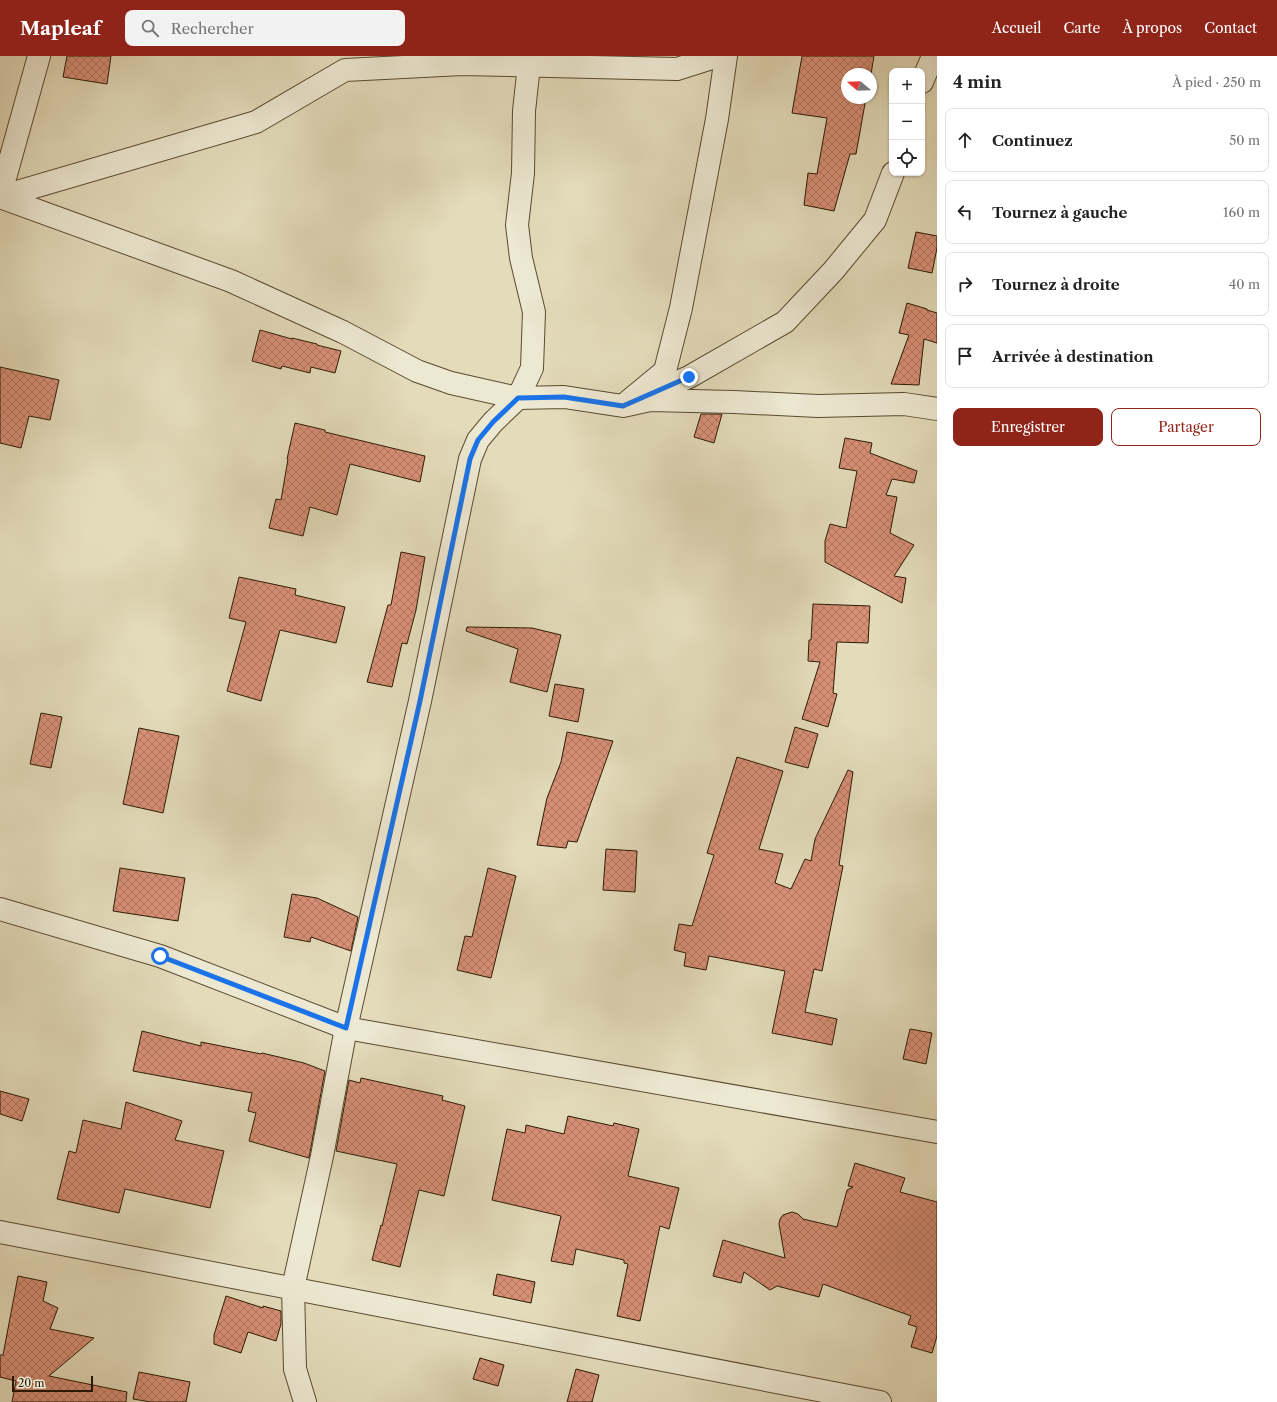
<!DOCTYPE html>
<html lang="fr">
<head>
<meta charset="utf-8">
<style>
	:root { --surface:#fff; --page:#f2f2f2; --text:#222; --muted:#767676; --line:#e0e0e0; --accent:#8f2418 }
	body { margin:0; font-family:"Libre Caslon Text",serif; background:var(--page); color:var(--text) }
	.controls { position:absolute; right:12px; top:12px; display:grid; overflow:hidden; border-radius:8px; box-shadow:0 1px 3px #0004 }
	.controls button { width:36px; height:36px; display:grid; place-items:center; padding:0; border:0; border-bottom:1px solid var(--line); background:var(--surface); color:var(--text); font:20px sans-serif }
	.compass { position:absolute; left:841px; top:12px; width:36px; height:36px; border-radius:50%; background:var(--surface); box-shadow:0 1px 3px #0004; rotate:289deg }
	.scale { position:absolute; left:12px; bottom:10px; width:81px; box-sizing:border-box; padding-left:4px; border:2px solid #2c1b02; border-top:0; font-size:11px; line-height:14px; white-space:nowrap; color:#2c1b02; -webkit-text-stroke:3px #ede8d2; paint-order:stroke }
	.stop { position:absolute; width:12px; height:12px; margin:-9px; border:3px solid #1a73e8; border-radius:50%; background:#fff }
	.stop.end { background:#1a73e8; border-color:#fff; box-shadow:0 1px 4px #0008 }
	.list { margin:0; padding:0; list-style:none }
	h2 { display:flex; justify-content:space-between; align-items:center; height:52px; margin:0; padding:0 16px; font-size:17px }
	h2 small { font-size:13px; font-weight:400; color:var(--muted) }
	.list li { display:grid; grid-template-columns:26px 1fr auto; gap:12px; align-items:center; box-sizing:border-box; height:64px; margin:0 8px 8px; padding:0 8px; border:1px solid var(--line); border-radius:8px }
	.list b { display:block; font-size:15px; white-space:nowrap }
	.list em { font-size:13px; font-style:normal; color:var(--muted) }
	.actions { display:flex; gap:8px; padding:12px 16px }
	.actions a { flex:1; padding:9px 0; border:1px solid var(--accent); border-radius:8px; text-align:center; font-size:14px; color:var(--accent) }
	.actions .main { background:var(--accent); color:#fff }
	.icon { flex:none; width:22px; height:22px; fill:none; stroke:currentColor; stroke-width:2; stroke-linecap:round; stroke-linejoin:round }
	.map { position:relative; flex:none; width:937px; height:1346px; overflow:hidden }
	header { display:flex; align-items:center; gap:24px; box-sizing:border-box; height:56px; padding:0 20px; background:var(--accent); color:#fff }
	header strong { font-size:19px }
	nav { display:flex; gap:22px; margin-inline-start:auto; font-size:14px }
	.search { width:280px; height:36px; background:var(--page); display:flex; align-items:center; gap:10px; box-sizing:border-box; padding:0 14px; border-radius:8px; color:var(--muted); font-size:15px }
	main { display:flex }
	aside { flex:1; background:var(--surface) }
	.map>svg:first-child { display:block }
</style>
</head>
<body>
<header>
<strong>Mapleaf</strong>
<div class="search"><svg class="icon" aria-label="search" viewBox="0 0 24 24"><circle cx="10" cy="10" r="6"/><path d="M15 15l6 6"/></svg>Rechercher</div>
<nav><a>Accueil</a><a>Carte</a><a>À propos</a><a>Contact</a></nav>
</header>
<main>
<div class="map">
<svg width="937" height="1346" viewBox="0 0 937 1346">
	<defs>
		<pattern id="building-cross-hatch" width="8" height="8" patternUnits="userSpaceOnUse"><rect width="8" height="8" fill="#d89077"/><path d="M0 0l8 8M0 8l8-8" fill="none" stroke="#af755f"/></pattern>
	</defs>
	<rect width="100%" height="100%" fill="#e3dbba"/>
	<filter id="stains"><feTurbulence type="fractalNoise" baseFrequency=".005" numOctaves="4"/><feColorMatrix values="0 0 0 0 .2 0 0 0 0 .09 0 0 0 0 .02 0 0 0 .5 -.17"/></filter>
	<radialGradient id="worn" r=".72"><stop offset=".6" stop-color="#630" stop-opacity="0"/><stop offset="1" stop-color="#630" stop-opacity=".3"/></radialGradient>
	<!-- building -->
	<g fill="url(#building-cross-hatch)" stroke="#2c1b02">
		<polygon points="67,0 111,0 107,28 63,21"/>
		<polygon points="802,0 874,0 871,18 847,18 847,42 866,42 856,98 850,98 834,155 804,149 808,117 817,118 827,62 792,57"/>
		<polygon points="916,176 937,180 937,192 932,217 908,212"/>
		<polygon points="907,247 927,253 927,254 937,257 937,287 924,283 919,329 891,328 909,279 899,277"/>
		<polygon points="260,274 292,283 292,282 317,288 317,289 341,295 335,317 311,311 310,317 282,310 281,313 252,305"/>
		<polygon points="0,311 59,324 50,364 29,360 21,392 0,387"/>
		<polygon points="701,358 722,358 714,387 694,381"/>
		<polygon points="295,367 325,374 325,376 425,400 420,426 350,408 337,459 310,451 303,480 269,472 276,443 281,444 288,403 287,403"/>
		<polygon points="845,382 872,387 870,397 917,415 914,427 892,423 886,439 897,441 890,477 914,489 894,520 906,522 902,547 825,506 825,485 830,468 846,472 857,415 839,412"/>
		<polygon points="401,496 425,501 416,554 407,588 402,587 392,631 367,626 388,549 391,549"/>
		<polygon points="239,521 296,533 295,539 345,551 336,587 280,574 261,645 227,635 246,566 229,562"/>
		<polygon points="813,548 870,550 868,587 837,586 833,637 837,638 828,671 802,663 820,606 808,605 809,584 811,584"/>
		<polygon points="467,571 532,572 561,579 547,636 510,626 518,593 466,575"/>
		<polygon points="555,628 584,633 578,666 549,660"/>
		<polygon points="41,657 62,661 51,712 30,708"/>
		<polygon points="795,671 818,678 808,712 785,706"/>
		<polygon points="139,672 179,680 163,757 123,748"/>
		<polygon points="567,676 613,685 577,786 568,785 566,792 537,789 547,742 561,706"/>
		<polygon points="737,701 783,715 759,793 783,798 775,827 791,833 805,803 811,805 815,783 848,714 853,716 839,809 843,810 822,915 814,913 805,956 837,963 832,989 772,977 785,915 709,900 706,914 684,910 686,897 674,894 679,868 692,870 714,799 707,797"/>
		<polygon points="606,793 637,795 635,836 603,834"/>
		<polygon points="120,812 185,822 178,865 113,855"/>
		<polygon points="488,812 516,820 491,922 457,914 465,880 472,881"/>
		<polygon points="292,838 317,842 358,861 351,895 311,881 310,886 284,881"/>
		<polygon points="910,973 932,977 926,1008 903,1003"/>
		<polygon points="142,975 201,990 201,986 261,998 262,997 304,1007 325,1015 309,1102 249,1085 256,1057 248,1055 252,1037 133,1015"/>
		<polygon points="361,1022 443,1040 442,1044 465,1050 444,1140 419,1134 400,1211 372,1204 381,1169 382,1170 397,1108 336,1095 349,1024 360,1027"/>
		<polygon points="0,1035 29,1043 22,1065 0,1058"/>
		<polygon points="126,1046 182,1065 175,1084 224,1095 210,1152 125,1133 119,1157 57,1143 69,1095 76,1097 83,1064 121,1073"/>
		<polygon points="568,1060 613,1070 614,1067 639,1073 628,1120 679,1132 669,1173 660,1170 640,1265 617,1260 628,1208 624,1207 624,1204 576,1193 573,1209 551,1205 561,1160 492,1144 507,1073 525,1077 526,1069 564,1078"/>
		<polygon points="855,1107 905,1122 900,1136 937,1146 937,1280 932,1297 911,1291 917,1271 908,1268 911,1260 823,1228 819,1241 777,1230 770,1234 744,1216 741,1227 713,1220 723,1184 785,1202 779,1168 780,1163 783,1159 792,1156 798,1158 803,1163 837,1171 847,1134 853,1131 848,1130"/>
		<polygon points="497,1218 535,1226 531,1247 493,1239"/>
		<polygon points="18,1220 47,1226 43,1245 58,1252 50,1273 94,1282 49,1320 127,1336 126,1346 12,1346 16,1325 0,1321 0,1299 3,1299"/>
		<polygon points="226,1240 263,1252 263,1250 281,1255 281,1268 276,1285 248,1276 241,1297 214,1288 214,1279"/>
		<polygon points="480,1302 504,1309 498,1330 473,1323"/>
		<polygon points="576,1313 599,1319 592,1346 567,1346"/>
		<polygon points="139,1316 190,1326 186,1346 151,1346 133,1343"/>
	</g>
	<g fill="none" stroke-linecap="round" stroke-linejoin="round">
		<!-- street casing -->
		<g stroke="#5a4b30" stroke-width="24">
			<g id="street">
				<polyline points="922,26 933,0"/>
				<polyline points="0,140 39,0"/>
				<polyline points="0,141 231,225 343,276 417,315 451,327 518,342 564,341 623,350 650,344 734,346 818,350 904,348 937,353"/>
				<polyline points="0,141 256,66 345,14 462,8 677,13 718,0"/>
				<polyline points="648,339 689,321 785,266 833,215 875,164 893,117"/>
				<polyline points="625,348 665,315 681,252 717,63 726,0"/>
				<polyline points="0,853 160,900 346,972 937,1076"/>
				<polyline points="0,1176 880,1346"/>
				<polyline points="305,1346 295,1313 293,1232 322,1100 346,972 420,645 470,403 478,384 493,366 518,342 532,312 534,256 521,202 517,169 523,117 524,55 529,9 529,0"/>
			</g>
		</g>
		<!-- street -->
		<use href="#street" stroke="#ede8d2" stroke-width="22"/>
	</g>
	<g fill="none" stroke-linecap="round" stroke-linejoin="round">
		<!-- route -->
		<polyline stroke="#1a73e8" stroke-width="5" points="160,900 346,972 420,645 470,403 478,384 493,366 518,342 564,341 623,350 689,321"/>
	</g>
	<rect width="100%" height="100%" filter="url(#stains)"/>
	<rect width="100%" height="100%" fill="url(#worn)"/>
</svg>
<div class="controls">
<button>+</button>
<button>−</button>
<button><svg class="icon" aria-label="locate" viewBox="0 0 24 24"><circle cx="12" cy="12" r="6"/><path d="M12 2v4M12 18v4M2 12h4M18 12h4"/></svg></button>
</div>
<svg class="compass" viewBox="-18 -18 36 36"><path d="M0-13l5 13h-10z" fill="#e53935"/><path d="M0 13l5-13h-10z" fill="#767676"/></svg>
<div class="scale">20 m</div>
<div class="stop" style="left:160px;top:900px"></div>
<div class="stop end" style="left:689px;top:321px"></div>
</div>
<aside>
<h2>4 min<small>À pied · 250 m</small></h2>
<ul class="list">
<li><svg class="icon" aria-label="ahead" viewBox="0 0 24 24"><path d="M12 20V5M6 11l6-6 6 6"/></svg><div><b>Continuez</b></div><em>50 m</em></li>
<li><svg class="icon" aria-label="left" viewBox="0 0 24 24"><path d="M17 20v-9H6M10 6l-5 5 5 5"/></svg><div><b>Tournez à gauche</b></div><em>160 m</em></li>
<li><svg class="icon" aria-label="right" viewBox="0 0 24 24"><path d="M7 20v-9h11M14 6l5 5-5 5"/></svg><div><b>Tournez à droite</b></div><em>40 m</em></li>
<li><svg class="icon" aria-label="arrive" viewBox="0 0 24 24"><path d="M6 21V4h12l-3 4 3 4H6"/></svg><div><b>Arrivée à destination</b></div></li>
</ul>
<div class="actions"><a class="main">Enregistrer</a><a>Partager</a></div>
</aside>
</main>
</body>
</html>
